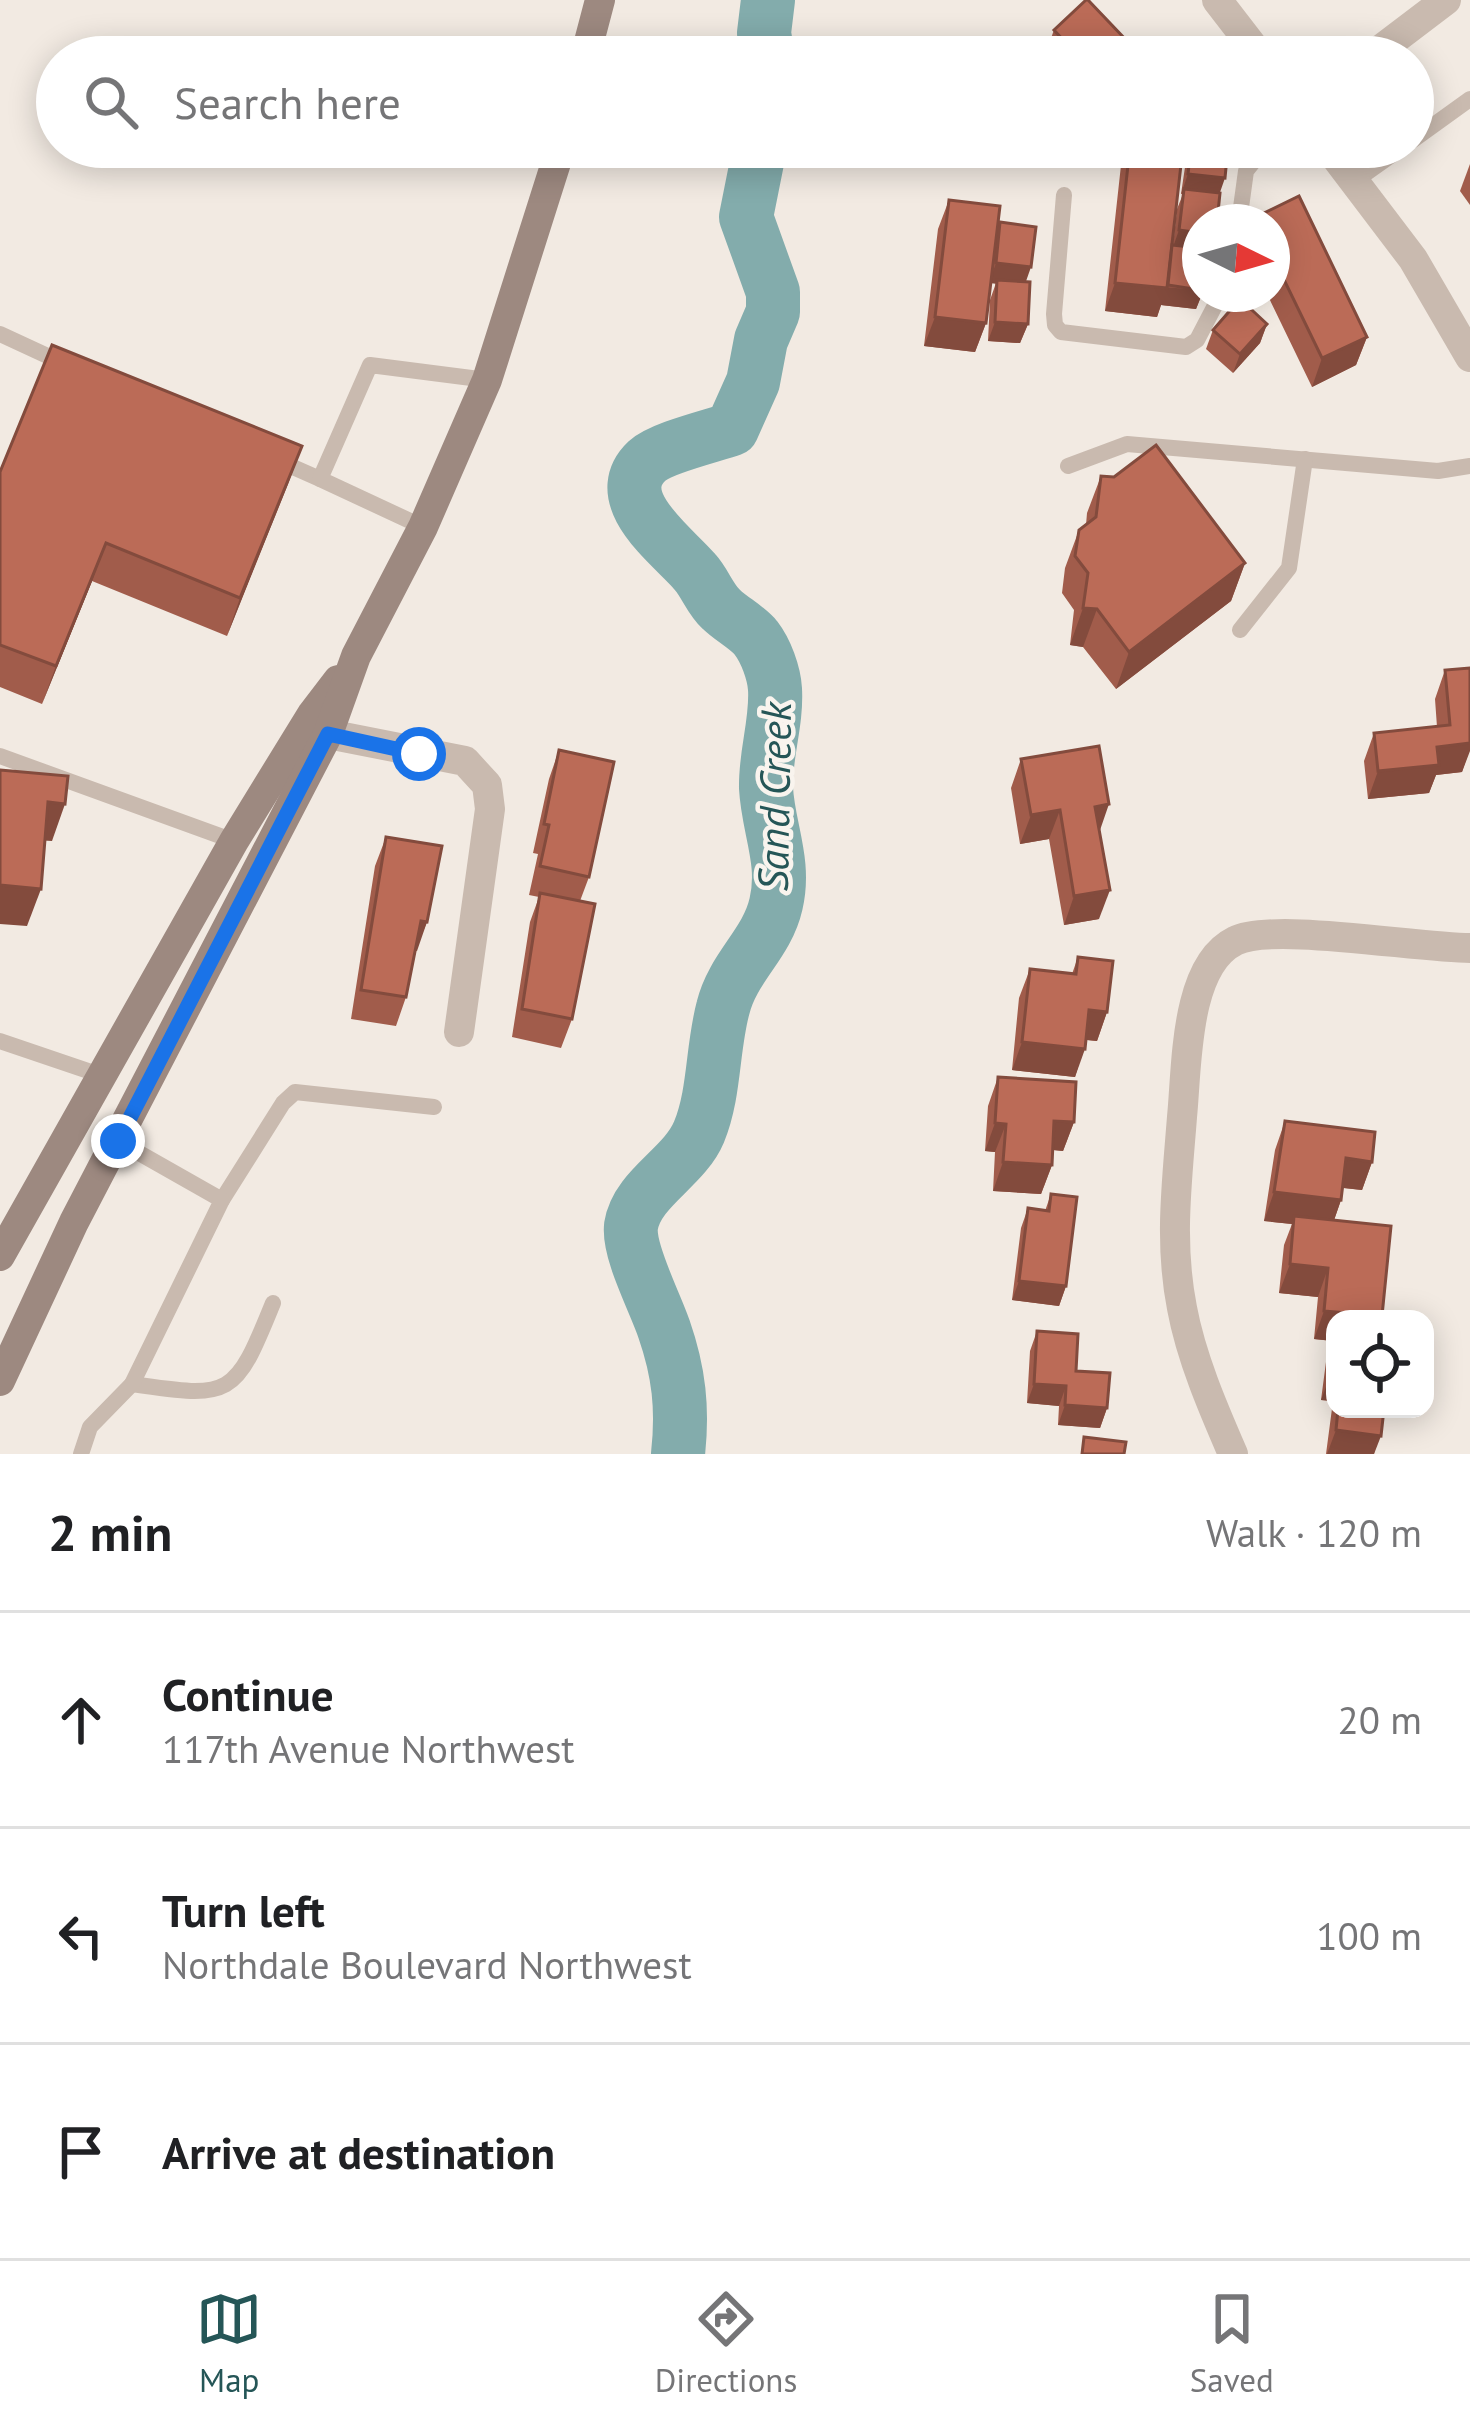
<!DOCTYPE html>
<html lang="en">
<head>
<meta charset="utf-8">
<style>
	:root { --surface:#fff; --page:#f2f2f2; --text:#202124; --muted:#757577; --line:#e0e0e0; --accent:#255657 }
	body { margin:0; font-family:"PT Sans",sans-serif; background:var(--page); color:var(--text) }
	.controls { position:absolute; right:36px; bottom:36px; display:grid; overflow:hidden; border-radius:24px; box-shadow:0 6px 30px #0003 }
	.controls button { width:108px; height:108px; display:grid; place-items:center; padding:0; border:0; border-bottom:3px solid var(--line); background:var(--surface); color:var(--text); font:60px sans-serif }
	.compass { position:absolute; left:1182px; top:204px; width:108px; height:108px; border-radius:50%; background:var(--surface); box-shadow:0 6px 30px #0003; rotate:95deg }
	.stop { position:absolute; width:36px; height:36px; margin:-27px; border:9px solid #1a73e8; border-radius:50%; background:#fff }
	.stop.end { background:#1a73e8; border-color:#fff; box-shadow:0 3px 12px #0008 }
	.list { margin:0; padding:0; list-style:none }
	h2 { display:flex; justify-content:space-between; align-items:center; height:156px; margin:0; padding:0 48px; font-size:51px }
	h2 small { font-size:39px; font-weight:400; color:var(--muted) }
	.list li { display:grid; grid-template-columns:78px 1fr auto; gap:36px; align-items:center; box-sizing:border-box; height:216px; padding:0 48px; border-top:3px solid var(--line) }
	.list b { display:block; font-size:45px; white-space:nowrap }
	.list p { margin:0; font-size:39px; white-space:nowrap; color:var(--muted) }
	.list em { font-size:39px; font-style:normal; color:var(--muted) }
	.icon { flex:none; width:66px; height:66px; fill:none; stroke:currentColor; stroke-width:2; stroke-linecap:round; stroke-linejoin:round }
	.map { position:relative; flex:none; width:1470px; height:1454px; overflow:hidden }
	.search { position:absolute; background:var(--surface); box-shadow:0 6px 30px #0003; left:36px; right:36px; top:36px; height:132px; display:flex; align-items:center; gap:30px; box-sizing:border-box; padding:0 42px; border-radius:66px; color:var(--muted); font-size:45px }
	.sheet { height:804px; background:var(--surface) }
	nav { display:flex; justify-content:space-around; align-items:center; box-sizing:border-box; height:168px; border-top:3px solid var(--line); background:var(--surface); font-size:33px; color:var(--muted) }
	nav a { display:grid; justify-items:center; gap:6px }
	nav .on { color:var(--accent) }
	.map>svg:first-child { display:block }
</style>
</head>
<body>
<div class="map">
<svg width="1470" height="1454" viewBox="0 0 1470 1454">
	<rect width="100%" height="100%" fill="#f2eae2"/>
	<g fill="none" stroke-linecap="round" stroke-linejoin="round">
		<!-- river -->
		<g stroke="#83acac" stroke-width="54">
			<polyline points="768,57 764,33 768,0"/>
			<path d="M 678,1454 C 683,1409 679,1372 664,1329 C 655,1302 628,1252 631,1226 C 637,1188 684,1168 699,1132 C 715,1093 712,1049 723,1008 C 733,967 767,944 776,904 C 786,862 768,828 766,788 C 765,754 777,723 775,689 C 774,673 766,651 756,638 C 747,627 731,619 721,609 C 710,599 705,583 695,572 C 673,546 607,499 647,461 C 661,448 712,436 732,429 L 753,382 L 761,340 L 773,312 L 773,292 L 746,217 L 760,147"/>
		</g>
		<!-- service -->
		<g stroke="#c9baaf" stroke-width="16">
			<polyline points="1413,140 1470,99"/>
			<polyline points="1355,181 1403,147"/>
			<polyline points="1064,195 1054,314 1055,325 1061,332 1186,347 1197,340 1221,294"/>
			<polyline points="1239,222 1246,171 1265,147"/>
			<polyline points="0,334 67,365"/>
			<polyline points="277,460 320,479"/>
			<polyline points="1068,466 1127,444 1438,471 1470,466"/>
			<polyline points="423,527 320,479 370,365 487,380"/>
			<polyline points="1240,630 1289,568 1305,459"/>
			<polyline points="0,756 234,841"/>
			<polyline points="0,1041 103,1076"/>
			<polyline points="222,1200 283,1103 295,1092 434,1107"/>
			<path d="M 132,1384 C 232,1399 235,1397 273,1303"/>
			<polyline points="81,1454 90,1427 132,1384 222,1200 118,1141"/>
		</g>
		<!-- minor -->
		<g stroke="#c9baaf" stroke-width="30">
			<polyline points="1217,0 1261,57"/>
			<polyline points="1371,57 1446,0"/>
			<polyline points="1328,147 1413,259 1470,357"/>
			<polyline points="328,734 465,761 487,785 490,809 459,1032"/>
			<path d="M 1233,1454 C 1213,1408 1191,1357 1182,1308 C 1169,1242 1177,1183 1182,1117 C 1187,1069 1184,966 1235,941 C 1271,922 1418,948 1470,948"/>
		</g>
		<!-- secondary -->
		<g stroke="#9d8980" stroke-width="30">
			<polyline points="585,57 600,0"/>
			<polyline points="0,1256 234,841 312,714 338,680"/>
			<polyline points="0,1381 74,1222 328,734 356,656 423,527 487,380 561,147"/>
		</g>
	</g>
	<!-- wall -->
	<g fill="#a15c4b">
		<polygon points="1054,30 1127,41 1121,57 1054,57 1047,49"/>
		<polygon points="1123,147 1183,147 1173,245 1177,209 1183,194 1181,194 1188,147 1228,147 1200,222 1200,294 1202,294 1196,309 1161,305 1157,317 1105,311"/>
		<polygon points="1470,164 1470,205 1460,191"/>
		<polygon points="1299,196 1367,337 1356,365 1312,387 1267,294 1272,294 1272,222 1258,222 1260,215"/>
		<polygon points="949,200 997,233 1000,222 1026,282 1028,324 1020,343 988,341 990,300 996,283 991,283 986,323 975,352 924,346 938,229"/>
		<polygon points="1267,324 1260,343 1233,373 1206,349 1213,330"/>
		<polygon points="302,446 227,636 92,581 42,704 0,687 0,472"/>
		<polygon points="1101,476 1245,563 1231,601 1116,689 1083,647 1070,645 1074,610 1062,593 1065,568 1079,530 1086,525 1087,513"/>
		<polygon points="1445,670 1469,751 1462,772 1436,775 1429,793 1368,799 1364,761 1374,733 1437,727 1435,699"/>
		<polygon points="559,750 589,877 580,901 572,1019 561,1048 512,1037 530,922 539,897 529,895 538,854 533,853 549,779"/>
		<polygon points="1021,759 1100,831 1099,919 1064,925 1049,839 1020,844 1011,788"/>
		<polygon points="386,837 427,922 415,951 406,997 396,1026 351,1019 375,866"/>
		<polygon points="1078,957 1107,1012 1097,1041 1086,1040 1075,1077 1012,1070 1019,998 1030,969 1072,974"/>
		<polygon points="998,1077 1074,1122 1063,1151 1053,1150 1052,1165 1041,1194 993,1191 995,1152 985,1151 988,1106"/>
		<polygon points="1285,1121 1372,1162 1362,1190 1343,1188 1341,1200 1334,1220 1335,1409 1384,1409 1374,1454 1326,1454 1333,1401 1321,1400 1326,1362 1333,1341 1314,1339 1318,1297 1279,1293 1284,1245 1292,1224 1264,1221 1275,1150"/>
		<polygon points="1051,1194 1066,1286 1059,1306 1012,1300 1021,1228 1028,1208 1045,1211"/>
		<polygon points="1037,1331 1076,1371 1107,1408 1100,1428 1058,1425 1059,1406 1027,1403 1030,1351"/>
	</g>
	<!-- shaded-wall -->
	<g fill="#834b3d">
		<polygon points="1127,41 1121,57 1110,57"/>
		<polygon points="1188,174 1225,178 1218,198 1184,189 1181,194"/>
		<polygon points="1179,230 1200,233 1200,253 1172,250"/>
		<polygon points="996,263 1031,267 1024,287 989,283"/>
		<polygon points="1115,283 1200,290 1200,294 1202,294 1196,309 1161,305 1157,317 1105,311"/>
		<polygon points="935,317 986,323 975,352 924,346"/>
		<polygon points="995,322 1028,324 1020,343 988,341"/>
		<polygon points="1267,324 1260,343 1233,373 1240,354"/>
		<polygon points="1367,337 1356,365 1312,387 1322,358"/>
		<polygon points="302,446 288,484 227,636 240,598"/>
		<polygon points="106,543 92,581 42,704 56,666"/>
		<polygon points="1245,563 1231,601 1116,689 1129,652"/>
		<polygon points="1083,608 1097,609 1083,647 1070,645"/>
		<polygon points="1470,724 1470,751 1462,772 1436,775 1429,793 1368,799 1378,771 1437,747"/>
		<polygon points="48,802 65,804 52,841 34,840"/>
		<polygon points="1109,804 1099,833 1095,807"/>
		<polygon points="1060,810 1049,839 1020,844 1031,815"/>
		<polygon points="0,885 41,889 27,926 0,924"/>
		<polygon points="1110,890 1099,919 1064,925 1074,896"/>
		<polygon points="421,921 427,922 417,951 410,950"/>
		<polygon points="1089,1010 1107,1012 1097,1041 1079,1039"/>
		<polygon points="1022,1042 1085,1049 1075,1077 1012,1070"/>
		<polygon points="1054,1121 1074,1122 1063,1151 1044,1149"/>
		<polygon points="995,1123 1006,1124 995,1152 985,1151"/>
		<polygon points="1346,1158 1372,1162 1362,1190 1336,1187"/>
		<polygon points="1003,1162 1052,1165 1041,1194 993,1191"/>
		<polygon points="1274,1192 1341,1200 1331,1229 1294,1216 1292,1224 1264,1221"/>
		<polygon points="1290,1264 1328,1268 1318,1297 1279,1293"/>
		<polygon points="1019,1281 1066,1286 1059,1306 1012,1300"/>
		<polygon points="1324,1311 1382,1316 1381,1319 1335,1319 1333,1341 1314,1339"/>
		<polygon points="1332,1371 1335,1371 1335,1394 1333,1401 1321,1400"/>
		<polygon points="1034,1384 1066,1386 1059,1406 1027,1403"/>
		<polygon points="1065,1405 1107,1408 1100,1428 1058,1425"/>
		<polygon points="1336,1430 1381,1436 1374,1454 1327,1454"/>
	</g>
	<!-- building -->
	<g fill="#bb6b57" stroke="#834b3d" stroke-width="3">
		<polygon points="1086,0 1088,0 1127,41 1110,57 1079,57 1054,30"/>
		<polygon points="1130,147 1183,147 1167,288 1115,283"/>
		<polygon points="1191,147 1228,147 1225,178 1188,174"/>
		<polygon points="1184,189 1220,193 1217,222 1200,222 1200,233 1179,230"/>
		<polygon points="1299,196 1367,337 1322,358 1272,255 1272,252 1277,250 1272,240 1272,222 1263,222 1260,215"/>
		<polygon points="949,200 1000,206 986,323 935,317"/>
		<polygon points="1000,222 1036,227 1031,267 996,263"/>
		<polygon points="1172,245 1200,248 1200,290 1168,285"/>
		<polygon points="997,280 1030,282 1028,324 995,322"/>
		<polygon points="1240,299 1267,324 1240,354 1213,330"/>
		<polygon points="52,345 302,446 240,598 106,543 56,666 0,645 0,472"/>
		<polygon points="1156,445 1245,563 1129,652 1097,609 1083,608 1088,573 1075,556 1079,530 1096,517 1101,476 1114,477"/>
		<polygon points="1470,668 1470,743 1437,747 1439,765 1378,771 1374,733 1450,725 1445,670"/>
		<polygon points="1099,746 1109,804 1095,807 1110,890 1074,896 1060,810 1031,815 1021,759"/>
		<polygon points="559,750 614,762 589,877 540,866 549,825 544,824"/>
		<polygon points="0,770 68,776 65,804 48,802 41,889 0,885"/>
		<polygon points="386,837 442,846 427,922 421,921 406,997 361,990"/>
		<polygon points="540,893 595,904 572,1019 522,1009"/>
		<polygon points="1078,957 1113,961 1107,1012 1089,1010 1085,1049 1022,1042 1030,969 1076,974"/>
		<polygon points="998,1077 1076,1082 1074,1122 1054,1121 1052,1165 1003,1162 1006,1124 995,1123"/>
		<polygon points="1285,1121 1375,1132 1372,1162 1346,1158 1341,1200 1274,1192"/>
		<polygon points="1051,1194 1077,1197 1066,1286 1019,1281 1028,1208 1049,1211"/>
		<polygon points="1294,1216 1391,1226 1382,1316 1324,1311 1328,1268 1290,1264"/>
		<polygon points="1037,1331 1078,1334 1076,1371 1110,1373 1107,1408 1065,1405 1066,1386 1034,1384"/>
		<polygon points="1335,1343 1335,1371 1332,1371"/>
		<polygon points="1338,1409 1384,1409 1381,1436 1336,1430"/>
		<polygon points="1084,1437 1126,1442 1124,1454 1082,1454"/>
	</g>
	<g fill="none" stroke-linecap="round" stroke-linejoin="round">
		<!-- route -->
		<polyline stroke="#1a73e8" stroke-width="15" points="118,1141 328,734 419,754"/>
	</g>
	<g text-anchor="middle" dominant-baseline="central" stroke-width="9" stroke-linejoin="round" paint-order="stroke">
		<!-- water labels -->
		<g font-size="42" font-style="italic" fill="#255657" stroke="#f9f4ee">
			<text transform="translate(774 797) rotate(-89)">Sand Creek</text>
		</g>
	</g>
</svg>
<div class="controls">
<button><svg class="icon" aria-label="locate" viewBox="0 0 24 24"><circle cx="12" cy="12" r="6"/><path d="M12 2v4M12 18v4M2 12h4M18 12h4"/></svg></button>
</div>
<svg class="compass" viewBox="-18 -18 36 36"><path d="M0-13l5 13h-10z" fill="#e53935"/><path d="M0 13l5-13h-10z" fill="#757577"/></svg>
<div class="stop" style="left:419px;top:754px"></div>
<div class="stop end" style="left:118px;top:1141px"></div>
<div class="search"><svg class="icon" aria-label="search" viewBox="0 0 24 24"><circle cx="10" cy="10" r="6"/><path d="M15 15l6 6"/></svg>Search here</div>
</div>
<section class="sheet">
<h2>2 min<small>Walk · 120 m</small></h2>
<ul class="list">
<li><svg class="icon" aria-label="ahead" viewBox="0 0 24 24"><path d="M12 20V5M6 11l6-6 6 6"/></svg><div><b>Continue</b><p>117th Avenue Northwest</p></div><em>20 m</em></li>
<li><svg class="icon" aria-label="left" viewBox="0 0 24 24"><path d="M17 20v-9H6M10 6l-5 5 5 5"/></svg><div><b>Turn left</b><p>Northdale Boulevard Northwest</p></div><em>100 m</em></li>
<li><svg class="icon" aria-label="arrive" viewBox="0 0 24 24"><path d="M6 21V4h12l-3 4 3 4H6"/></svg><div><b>Arrive at destination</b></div></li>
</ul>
</section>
<nav>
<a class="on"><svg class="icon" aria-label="map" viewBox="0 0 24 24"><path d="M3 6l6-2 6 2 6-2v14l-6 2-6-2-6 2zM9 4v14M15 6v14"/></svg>Map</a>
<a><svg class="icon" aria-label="directions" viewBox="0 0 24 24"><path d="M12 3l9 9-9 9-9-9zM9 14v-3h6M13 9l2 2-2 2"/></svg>Directions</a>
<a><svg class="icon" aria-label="saved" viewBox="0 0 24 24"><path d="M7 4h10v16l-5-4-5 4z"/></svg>Saved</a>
</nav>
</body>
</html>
